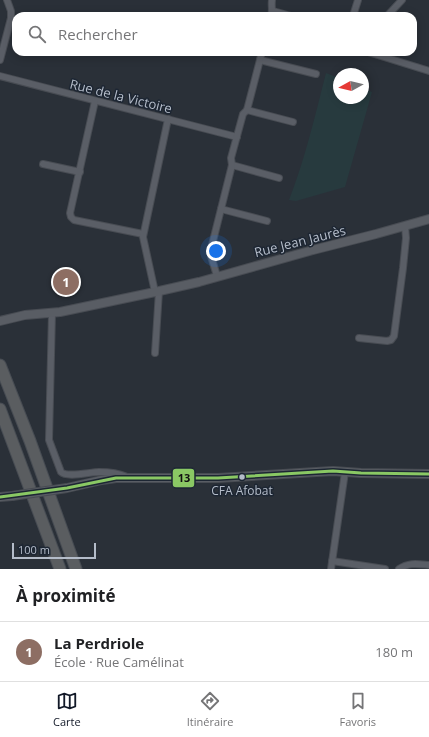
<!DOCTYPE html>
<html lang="fr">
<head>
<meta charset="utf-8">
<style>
	:root { --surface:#fff; --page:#f2f2f2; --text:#202124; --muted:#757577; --line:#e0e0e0; --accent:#111827 }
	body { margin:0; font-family:"Open Sans",sans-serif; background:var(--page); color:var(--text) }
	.compass { position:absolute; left:333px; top:68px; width:36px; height:36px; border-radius:50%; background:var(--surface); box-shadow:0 2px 10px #0003; rotate:262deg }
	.scale { position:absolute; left:12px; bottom:10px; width:84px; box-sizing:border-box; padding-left:4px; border:2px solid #b4bcc9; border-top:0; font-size:11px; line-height:14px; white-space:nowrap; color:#b4bcc9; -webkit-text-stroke:3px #1d2633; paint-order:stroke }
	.you { position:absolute; left:216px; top:251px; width:14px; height:14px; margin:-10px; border:3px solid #fff; border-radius:50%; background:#1a73e8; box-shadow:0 0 0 6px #1a73e833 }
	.badge { display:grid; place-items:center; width:26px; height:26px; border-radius:50%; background:var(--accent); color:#fff; font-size:13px; font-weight:700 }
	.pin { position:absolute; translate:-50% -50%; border:2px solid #fff; box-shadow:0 1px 4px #0006 }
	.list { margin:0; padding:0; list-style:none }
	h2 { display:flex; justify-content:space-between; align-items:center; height:52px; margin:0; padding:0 16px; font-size:17px }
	h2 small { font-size:13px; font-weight:400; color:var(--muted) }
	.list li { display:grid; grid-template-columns:26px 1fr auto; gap:12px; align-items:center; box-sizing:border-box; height:60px; padding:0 16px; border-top:1px solid var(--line) }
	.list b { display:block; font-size:15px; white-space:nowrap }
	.list p { margin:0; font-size:13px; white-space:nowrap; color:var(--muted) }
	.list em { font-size:13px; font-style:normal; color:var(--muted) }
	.icon { flex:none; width:22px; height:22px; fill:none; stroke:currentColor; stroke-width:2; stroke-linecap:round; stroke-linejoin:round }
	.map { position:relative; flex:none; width:429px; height:569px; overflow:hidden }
	.search { position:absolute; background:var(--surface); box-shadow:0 2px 10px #0003; left:12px; right:12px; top:12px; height:44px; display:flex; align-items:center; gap:10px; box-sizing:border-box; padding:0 14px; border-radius:12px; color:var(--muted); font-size:15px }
	.sheet { height:112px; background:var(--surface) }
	nav { display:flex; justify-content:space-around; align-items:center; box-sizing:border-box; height:56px; border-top:1px solid var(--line); background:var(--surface); font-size:11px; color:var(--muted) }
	nav a { display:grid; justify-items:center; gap:2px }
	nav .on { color:var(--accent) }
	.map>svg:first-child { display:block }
</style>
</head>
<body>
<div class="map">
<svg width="429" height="569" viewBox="0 0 429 569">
	<rect width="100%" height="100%" fill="#2a3038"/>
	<!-- green -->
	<path fill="#273a3e" d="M 326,73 L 339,78 L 339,98 L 363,98 L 363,88 L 372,92 L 345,187 L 296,201 L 289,200 C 305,159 315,116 326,73 Z"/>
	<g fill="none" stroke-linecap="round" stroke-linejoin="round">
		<!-- street casing -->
		<g stroke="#484c53" stroke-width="8">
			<g id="street">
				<polyline points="273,11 291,16"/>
				<path d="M 271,16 C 273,10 271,6 272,0"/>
				<polyline points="353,16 358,0"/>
				<polyline points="387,16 402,0"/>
				<polyline points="368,52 429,71"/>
				<polyline points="0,60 11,18 11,11 7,0"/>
				<polyline points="260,60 316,74"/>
				<polyline points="0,76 237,137"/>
				<polyline points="95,101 70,213 71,217 74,220 143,234"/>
				<polyline points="247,110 293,122"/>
				<polyline points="43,164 80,172"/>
				<polyline points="232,165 279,178"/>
				<polyline points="221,209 267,221"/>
				<polyline points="217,276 211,256 211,249 232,165 231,158 243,114 247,110 262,52"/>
				<polyline points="155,292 143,237 168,119"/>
				<path d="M 52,313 L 49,440 L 61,472 C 67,478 90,472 99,472 C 109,472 118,473 127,477"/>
				<polyline points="359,338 387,341 391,340 394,336 403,268 406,238 405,226"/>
				<polyline points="155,353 159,291"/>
				<polyline points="332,561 385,569"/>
				<polyline points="331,569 345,472"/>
				<path d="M 399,569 C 409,562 418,564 429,565"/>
			</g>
		</g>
		<!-- secondary casing -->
		<g stroke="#484c53" stroke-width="10">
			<g id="secondary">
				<polyline points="0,321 25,315 60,312 155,292 199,282 313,250 376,234 429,219"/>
				<polyline points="67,488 102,480 116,478 218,478 333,471 361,473 429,474"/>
				<polyline points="0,497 12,496"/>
			</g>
		</g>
		<!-- highway casing -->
		<g stroke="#474c53" stroke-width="13">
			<g id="highway">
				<polyline points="0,365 30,441 76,569"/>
				<polyline points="0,409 60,569"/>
			</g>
		</g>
		<!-- street -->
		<use href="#street" stroke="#5a5e66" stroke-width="6"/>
		<!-- secondary -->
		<use href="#secondary" stroke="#595d64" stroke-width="8"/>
		<!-- highway -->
		<use href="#highway" stroke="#5a5d60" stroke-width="11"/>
		<!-- secondary-bridge casing -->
		<g stroke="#484c53" stroke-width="10" stroke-linecap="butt">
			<polyline id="secondary-bridge" points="12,496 67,488"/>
		</g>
		<!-- secondary-bridge -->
		<use href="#secondary-bridge" stroke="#595d64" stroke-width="8"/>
		<!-- bus-1 casing -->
		<g stroke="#1d2633" stroke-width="6">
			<polyline id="bus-1" points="0,497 67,488 116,478 218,478 333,471 361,473 429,474"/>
		</g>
		<!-- bus-1 -->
		<use href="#bus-1" stroke="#8ac864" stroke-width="3"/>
	</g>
	<!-- markers -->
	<circle fill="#b4bcc9" stroke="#1d2633" stroke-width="1.5" cx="242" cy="477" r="3.5"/>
	<g text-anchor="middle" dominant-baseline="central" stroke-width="3" stroke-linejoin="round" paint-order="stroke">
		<!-- bus labels -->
		<g font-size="12" fill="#b4bcc9" stroke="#1d2633">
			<text x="242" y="490">CFA Afobat</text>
		</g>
		<!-- street labels -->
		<g font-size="13" fill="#b4bcc9" stroke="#1d2633">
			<text transform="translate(121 96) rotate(14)">Rue de la Victoire</text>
			<text transform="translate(300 241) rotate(-14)">Rue Jean Jaurès</text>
		</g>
	</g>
	<rect stroke="#1d2633" stroke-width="1.5" x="172" y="468" width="23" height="20" rx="4" fill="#8ac864"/>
	<g font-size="11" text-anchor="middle" font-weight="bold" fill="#111">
		<text x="184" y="482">13</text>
	</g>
</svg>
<svg class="compass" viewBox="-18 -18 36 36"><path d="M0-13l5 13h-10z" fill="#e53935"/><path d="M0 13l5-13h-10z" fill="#757577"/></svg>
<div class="scale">100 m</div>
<div class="you"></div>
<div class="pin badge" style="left:66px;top:282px;background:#8d6e63">1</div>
<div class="search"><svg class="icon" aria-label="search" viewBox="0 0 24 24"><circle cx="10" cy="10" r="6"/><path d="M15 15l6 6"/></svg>Rechercher</div>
</div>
<section class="sheet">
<h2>À proximité<small></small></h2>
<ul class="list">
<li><span class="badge" style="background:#8d6e63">1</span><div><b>La Perdriole</b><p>École · Rue Camélinat</p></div><em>180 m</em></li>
</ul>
</section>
<nav>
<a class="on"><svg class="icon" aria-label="map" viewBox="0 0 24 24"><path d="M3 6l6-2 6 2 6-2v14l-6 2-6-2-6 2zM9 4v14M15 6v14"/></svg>Carte</a>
<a><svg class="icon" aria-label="directions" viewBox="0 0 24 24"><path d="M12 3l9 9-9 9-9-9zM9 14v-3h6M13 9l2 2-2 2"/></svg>Itinéraire</a>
<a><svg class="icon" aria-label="saved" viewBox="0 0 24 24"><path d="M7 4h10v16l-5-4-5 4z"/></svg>Favoris</a>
</nav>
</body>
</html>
